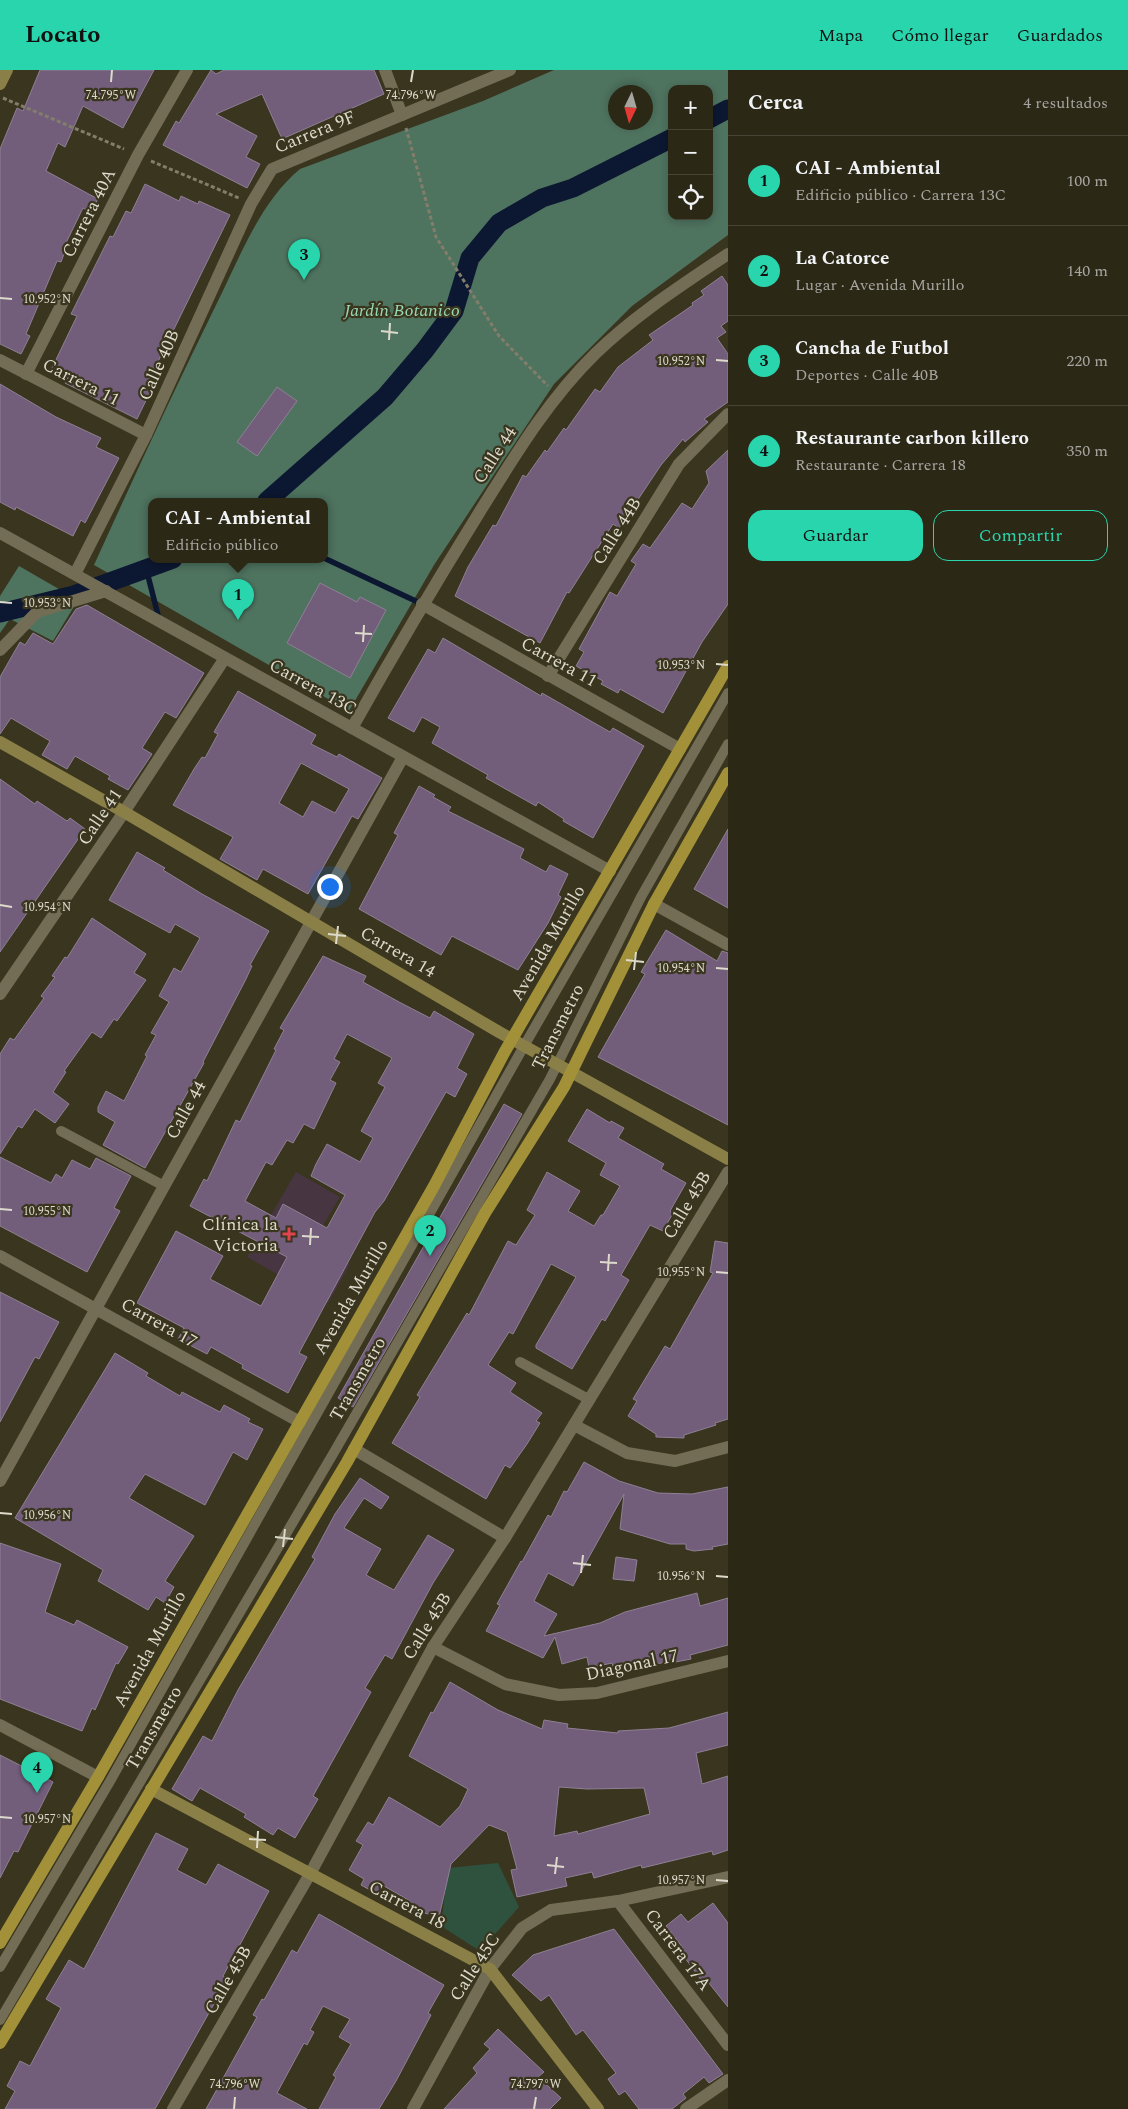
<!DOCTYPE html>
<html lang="es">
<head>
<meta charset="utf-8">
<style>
	:root { --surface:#2c2816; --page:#383423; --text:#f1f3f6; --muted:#a6a6a1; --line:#484435; --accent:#29d5ac }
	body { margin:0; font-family:Spectral,serif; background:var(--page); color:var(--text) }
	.controls { position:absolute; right:15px; top:15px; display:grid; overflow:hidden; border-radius:10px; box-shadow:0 2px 8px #0003 }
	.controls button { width:45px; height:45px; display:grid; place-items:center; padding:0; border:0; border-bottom:1px solid var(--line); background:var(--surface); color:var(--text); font:25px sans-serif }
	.compass { position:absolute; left:608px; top:15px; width:45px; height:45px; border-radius:50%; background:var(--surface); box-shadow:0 2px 8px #0003; rotate:185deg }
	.you { position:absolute; left:329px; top:816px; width:18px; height:18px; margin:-12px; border:4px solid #fff; border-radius:50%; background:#1a73e8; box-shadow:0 0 0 8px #1a73e833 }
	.badge { display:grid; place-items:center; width:32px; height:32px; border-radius:50%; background:var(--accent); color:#111; font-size:16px; font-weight:700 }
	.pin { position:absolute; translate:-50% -41px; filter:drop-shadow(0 1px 2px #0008) }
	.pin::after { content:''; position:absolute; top:26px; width:18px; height:15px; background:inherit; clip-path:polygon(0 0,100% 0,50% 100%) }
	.popup { position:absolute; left:148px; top:428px; width:180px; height:65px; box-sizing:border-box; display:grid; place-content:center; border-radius:10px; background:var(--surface); filter:drop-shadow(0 1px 4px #0005); font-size:16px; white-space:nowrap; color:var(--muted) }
	.popup b { font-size:19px; color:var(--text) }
	.popup::after { content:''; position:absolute; left:50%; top:100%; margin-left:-10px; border:10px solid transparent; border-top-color:var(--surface) }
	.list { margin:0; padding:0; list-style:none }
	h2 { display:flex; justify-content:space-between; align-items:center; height:65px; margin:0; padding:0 20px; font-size:21px }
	h2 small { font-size:16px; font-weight:400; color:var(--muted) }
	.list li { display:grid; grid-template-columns:32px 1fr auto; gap:15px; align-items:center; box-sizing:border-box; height:90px; padding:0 20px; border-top:1px solid var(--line) }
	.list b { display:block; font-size:19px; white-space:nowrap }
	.list p { margin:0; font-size:16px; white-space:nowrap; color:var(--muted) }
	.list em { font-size:16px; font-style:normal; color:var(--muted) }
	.actions { display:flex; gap:10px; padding:15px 20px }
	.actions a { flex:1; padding:11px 0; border:1px solid var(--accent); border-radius:15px; text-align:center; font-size:18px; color:var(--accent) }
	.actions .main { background:var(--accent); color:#111 }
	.icon { flex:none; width:28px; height:28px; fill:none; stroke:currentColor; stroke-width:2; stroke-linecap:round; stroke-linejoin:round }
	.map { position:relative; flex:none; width:728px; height:2039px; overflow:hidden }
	header { display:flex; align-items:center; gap:30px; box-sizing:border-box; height:70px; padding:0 25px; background:var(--accent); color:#111 }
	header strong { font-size:24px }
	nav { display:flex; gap:28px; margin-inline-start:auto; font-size:18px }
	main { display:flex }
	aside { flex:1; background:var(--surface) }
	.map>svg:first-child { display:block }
</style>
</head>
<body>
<header>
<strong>Locato</strong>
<nav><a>Mapa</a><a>Cómo llegar</a><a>Guardados</a></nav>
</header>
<main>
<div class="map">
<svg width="728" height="2039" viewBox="0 0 728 2039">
	<rect width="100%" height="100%" fill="#3a351e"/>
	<!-- medical -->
	<polygon fill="#473642" points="296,1102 340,1127 313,1172 350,1194 328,1233 247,1187"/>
	<!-- green -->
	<polygon fill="#2f523f" points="498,1793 519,1837 480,1881 441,1856 448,1798"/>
	<!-- forest -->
	<g fill="#4e735f" fill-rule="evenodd">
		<path d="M 554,0 L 728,0 L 728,165 L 632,236 L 554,314 L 434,495 L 349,641 L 94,495 C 134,407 174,320 217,233 C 240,187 260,132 300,99 L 483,31 ZM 672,19 L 709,19 L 709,146 L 672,146 ZM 616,22 L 646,22 L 646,52 L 616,52 ZM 152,431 L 324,431 L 324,489 L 152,489 Z"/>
		<polygon points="19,496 78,530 53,571 10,549 0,563 0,526"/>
	</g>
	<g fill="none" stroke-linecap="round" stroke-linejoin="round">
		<!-- stream -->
		<g stroke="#0c1731" stroke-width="5.5">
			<polyline points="324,488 422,534"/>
			<polyline points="146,498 159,549"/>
		</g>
		<!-- canal -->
		<g stroke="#0c1731" stroke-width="19">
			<polyline points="709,49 728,39"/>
			<polyline points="267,431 385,327 425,280 454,241 470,188 499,153 542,128 573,118 672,68"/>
			<polyline points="0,543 74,525 173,489"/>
		</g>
	</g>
	<!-- building -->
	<g fill="#725d7a" stroke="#8f8095" fill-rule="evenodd">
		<polygon points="40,0 154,0 123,58 83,36 65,77 58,73 46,101 98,129 91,142 83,138 65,175 67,176 61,192 57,191 26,264 30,266 21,284 0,274 0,79 17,38 23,41"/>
		<polygon points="211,0 216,4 224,0 374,0 384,24 282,69 262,24 216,44 257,66 246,87 260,94 247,118 163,75 176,51 179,53"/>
		<polygon points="145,114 179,131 181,126 198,134 199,131 230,145 149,310 155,312 137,349 65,313 68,308 51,300 77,246 71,244 110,166 113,167 126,141 131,143"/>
		<polygon points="722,206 728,215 728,251 721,256 726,262 717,268 728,284 728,332 704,349 708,352 685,372 683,369 661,395 619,458 613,454 569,523 567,522 540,573 455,526 468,497 493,455 496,456 523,405 526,407 545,380 547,382 564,358 566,360 595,319 600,322 618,297 653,270 649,265 693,235 692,233 704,225 701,221"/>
		<polygon points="0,314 56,347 101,368 96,377 119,388 85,453 81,450 73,466 16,437 15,440 0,432"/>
		<polygon points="277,317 297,331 257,386 237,372"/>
		<polygon points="728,380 728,534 702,572 663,643 620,619 618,623 601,614 603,611 576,596 584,582 579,579 610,522 617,526 636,494 631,491 643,474 650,478 682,433 692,439 709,413 706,401"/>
		<polygon points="320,513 357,532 360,527 386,540 350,608 287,573"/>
		<polygon points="87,535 204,603 176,648 165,642 142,678 152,684 128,720 108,709 110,706 75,686 67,699 42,685 50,671 11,648 0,664 0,607 20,572 25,575 33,563 53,574 76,539"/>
		<polygon points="443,568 541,626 542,623 610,662 613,658 644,676 593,768 563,751 564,749 538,732 536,736 486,708 488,705 432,673 440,657 422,647 414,662 388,648 428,579 435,583"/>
		<path d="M 238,621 L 316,665 L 311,674 L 337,687 L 339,684 L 382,708 L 358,749 L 352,746 L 308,824 L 263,799 L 257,810 L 220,789 L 233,767 L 173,735 L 194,699 L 202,687 L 205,688 L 218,664 L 214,662 ZM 301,693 L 349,719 L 335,743 L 312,731 L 303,747 L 279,733 Z"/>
		<polygon points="0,709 35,734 37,731 67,751 70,748 85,759 0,882"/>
		<polygon points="419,716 435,725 433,727 451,737 448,741 524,779 520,788 546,802 550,795 568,804 558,825 561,827 548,853 518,900 452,866 441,885 359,839 398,765 394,763"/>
		<polygon points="728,759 728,838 694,819"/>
		<polygon points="137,782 165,798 163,800 202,824 269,861 250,895 252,896 246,909 203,992 204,993 145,1098 103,1075 115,1052 98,1042 98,1037 106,1021 124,1031 147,986 145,985 156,965 151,963 169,932 159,926 174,898 181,902 200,868 175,854 170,863 109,830"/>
		<polygon points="92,848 146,884 134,903 146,910 117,951 114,949 101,968 92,962 64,1001 66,1002 53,1022 69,1034 55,1053 35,1039 22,1058 18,1056 0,1084 0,984 10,968 14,970 44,928 41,926 55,907 52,906 65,887 67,888"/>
		<polygon points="666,860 717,891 722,881 728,883 728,1055 598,987 645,904 641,902"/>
		<path d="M 323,886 L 366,906 L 363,912 L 399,932 L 430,948 L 434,941 L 474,964 L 457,998 L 467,1004 L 455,1027 L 446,1022 L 384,1131 L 375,1142 L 299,1283 L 307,1287 L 288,1323 L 242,1298 L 243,1295 L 211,1277 L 207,1284 L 178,1269 L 184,1258 L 137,1233 L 176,1161 L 223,1186 L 210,1209 L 261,1236 L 287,1187 L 190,1136 L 204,1109 L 207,1111 L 236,1050 L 240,1052 L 276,980 L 274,979 L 284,960 L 280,958 ZM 347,964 L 392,988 L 378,1013 L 385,1017 L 361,1061 L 373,1068 L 360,1092 L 327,1074 L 316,1094 L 311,1106 L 345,1125 L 327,1158 L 283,1134 L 276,1148 L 245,1131 L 266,1092 L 272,1095 L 287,1070 L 293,1073 L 304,1054 L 314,1059 L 336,1013 L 330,1010 L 340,992 L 334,989 Z"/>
		<polygon points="504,1034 522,1044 353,1337 338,1328"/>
		<polygon points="587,1039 610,1053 611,1051 624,1058 618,1068 664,1094 661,1099 686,1113 670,1141 673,1143 663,1161 650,1155 621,1205 629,1210 605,1251 602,1249 572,1299 536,1278 536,1275 576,1207 551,1194 513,1264 509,1262 488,1295 516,1313 510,1322 542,1343 536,1351 540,1353 527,1374 510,1398 505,1395 486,1429 392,1373 420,1327 417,1325 467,1243 469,1245 508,1171 516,1175 535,1145 527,1140 547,1102 580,1121 568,1141 594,1156 601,1145 603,1145 620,1116 600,1105 606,1093 568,1071"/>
		<polygon points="0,1087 51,1113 56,1104 62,1108 72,1090 90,1099 96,1088 131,1106 114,1138 120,1141 87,1202 0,1156"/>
		<polygon points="715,1171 728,1173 728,1349 715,1353 716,1355 684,1365 684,1368 656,1367 656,1364 628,1346 637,1331 633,1329 665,1276 670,1279 713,1203 710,1202"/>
		<polygon points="0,1222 59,1252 39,1289 35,1287 0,1352"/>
		<polygon points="115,1283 148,1303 146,1306 180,1326 182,1322 220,1342 224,1335 250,1349 248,1352 263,1359 247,1390 233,1382 205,1435 145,1404 129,1428 194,1466 165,1511 174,1517 165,1533 156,1527 148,1540 98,1511 103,1500 15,1448"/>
		<polygon points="584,1392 619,1411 658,1423 692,1424 728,1417 728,1474 712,1477 713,1479 694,1481 686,1479 686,1474 670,1474 620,1459 624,1424 573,1516 548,1503 534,1531 557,1544 544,1566 600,1553 625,1542 697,1523 700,1536 728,1528 728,1575 690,1585 691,1589 665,1594 665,1592 641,1598 639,1592 614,1599 612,1593 589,1598 587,1587 562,1594 555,1567 543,1588 486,1561 500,1535 497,1534 521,1491 522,1492 548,1445 551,1447 564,1421 567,1422"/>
		<polygon points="360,1408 389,1427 381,1439 364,1428 344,1458 381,1479 366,1505 394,1520 428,1465 454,1480 433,1513 392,1589 385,1585 365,1618 371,1622 313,1726 318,1729 295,1768 278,1758 273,1765 244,1747 246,1744 200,1718 192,1731 172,1719 203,1666 212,1671 238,1620 315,1489 312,1487 335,1444"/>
		<polygon points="0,1473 61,1494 45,1542 74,1555 77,1550 128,1577 118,1594 116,1593 95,1640 92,1638 82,1661 0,1629"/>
		<polygon points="616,1487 637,1490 634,1511 613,1509"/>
		<path d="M 450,1612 L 498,1640 L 542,1659 L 544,1650 L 568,1654 L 567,1658 L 618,1663 L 618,1661 L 669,1658 L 728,1642 L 728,1675 L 696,1683 L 702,1714 L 728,1706 L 728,1780 L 713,1785 L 712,1781 L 642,1798 L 641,1795 L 594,1808 L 592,1802 L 565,1808 L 567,1816 L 517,1827 L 511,1800 L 517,1799 L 507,1762 L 489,1755 L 451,1794 L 439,1847 L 407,1838 L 410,1831 L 384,1816 L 379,1825 L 361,1815 L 364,1809 L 349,1800 L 363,1775 L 356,1771 L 368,1752 L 373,1755 L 389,1727 L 440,1757 L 460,1736 L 468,1719 L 409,1686 L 431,1642 L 433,1643 ZM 559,1717 L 587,1719 L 644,1718 L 650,1744 L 578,1764 L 577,1761 L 554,1766 Z"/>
		<polygon points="0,1685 53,1712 18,1782 14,1781 0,1808"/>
		<polygon points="156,1763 188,1779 177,1800 206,1815 218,1794 269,1821 223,1906 228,1909 155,2039 5,2039 15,2021 7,2016 20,1991 30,1996 61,1938 46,1929 69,1890 84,1899"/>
		<polygon points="713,1833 728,1853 728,1937 708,1912 704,1914 680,1881 683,1878 666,1856 681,1844 688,1852"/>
		<polygon points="319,1844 444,1915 428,1943 431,1945 396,2011 379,2039 319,2039 336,2007 333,2005 351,1974 339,1967 350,1949 323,1936 310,1960 314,1962 307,1975 304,1973 277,2023 307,2039 206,2039 257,1947 253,1945 262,1929 264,1930 292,1880 297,1883"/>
		<polygon points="614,1859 723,2004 709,2013 704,2007 683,2024 686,2028 672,2039 639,2039 625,2021 619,2025 608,2009 616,2003 583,1960 576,1965 549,1925 541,1931 512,1905 533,1885"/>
		<polygon points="498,1959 544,2002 538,2007 561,2028 550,2039 444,2039 477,2003 473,1998 490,1979 484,1974"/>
	</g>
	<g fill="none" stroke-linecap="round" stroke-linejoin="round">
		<!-- path -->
		<g stroke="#837e6b" stroke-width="3" stroke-dasharray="4 2.5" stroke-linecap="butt">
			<polyline points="3,28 124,79"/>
			<polyline points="406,58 436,167 499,266 548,316"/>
			<polyline points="151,91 239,128"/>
		</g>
		<!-- lane -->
		<g stroke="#736d55" stroke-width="10">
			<polyline points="61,1061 164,1116"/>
			<polyline points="520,1292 590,1330"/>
			<polyline points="0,1897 109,1713 524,976 728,623"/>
			<polyline points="0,1950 333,1384 550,1009 641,827 728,674"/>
		</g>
		<!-- street -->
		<g stroke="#736d55" stroke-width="12">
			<polyline points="385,0 402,45"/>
			<polyline points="0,290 146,365"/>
			<polyline points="26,304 138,85 187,0"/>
			<polyline points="0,463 610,801"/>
			<polyline points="75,504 146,365 251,134 272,99 510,0"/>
			<polyline points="422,534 680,679"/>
			<polyline points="0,580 37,542 106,521"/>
			<polyline points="548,606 679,394 728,344"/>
			<path d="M 352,658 C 393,585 435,514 479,443 C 514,387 548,330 595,284 C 635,245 682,215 728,184"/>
			<polyline points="654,834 728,875"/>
			<polyline points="0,924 124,742 225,588"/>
			<polyline points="0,1186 300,1352"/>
			<polyline points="574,1355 627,1383 675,1391 728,1377"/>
			<polyline points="354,1379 505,1468"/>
			<polyline points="0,1411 403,687"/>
			<polyline points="433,1577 505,1614 559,1625 597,1623 728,1591"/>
			<polyline points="0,1655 98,1707"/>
			<polyline points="618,1831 728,1975"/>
			<polyline points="173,2039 310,1804 433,1577 505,1468 728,1102"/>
			<polyline points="413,2039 490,1899 522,1858 551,1840 618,1831 728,1807"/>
			<polyline points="686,2039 728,2010"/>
		</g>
		<!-- secondary -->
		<g stroke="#8a7f47" stroke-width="12">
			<polyline points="0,14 7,0"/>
			<polyline points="0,672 124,742 499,962 728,1089"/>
			<polyline points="151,1719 490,1899 598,2039"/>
		</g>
		<!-- primary -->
		<g stroke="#a29139" stroke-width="12">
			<polyline points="0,1873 98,1707 434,1116 504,983 728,596"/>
			<polyline points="0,1973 347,1392 485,1143 564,1017 654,834 728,703"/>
		</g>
	</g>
	<!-- ticks -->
	<path fill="none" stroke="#dddacc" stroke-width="2" d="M 111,12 L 112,0M 411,12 L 413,0M 0,228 L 12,229M 381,261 L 398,263M 389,270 L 390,253M 716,290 L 728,291M 0,532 L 12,533M 355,563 L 372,564M 363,572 L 364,555M 716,594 L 728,595M 0,835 L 12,837M 328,864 L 346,866M 336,874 L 338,856M 626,890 L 644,892M 716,898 L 728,899M 634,900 L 636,882M 0,1139 L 12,1140M 302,1166 L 319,1167M 310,1175 L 311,1158M 600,1192 L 617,1193M 608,1201 L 609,1184M 716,1202 L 728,1203M 0,1443 L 12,1444M 275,1467 L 293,1469M 283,1477 L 285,1459M 573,1493 L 591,1495M 581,1503 L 583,1485M 716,1506 L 728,1507M 0,1747 L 12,1748M 249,1769 L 266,1770M 257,1778 L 258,1761M 547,1795 L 564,1797M 555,1804 L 557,1787M 716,1810 L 728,1811M 234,2039 L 235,2027M 534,2039 L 536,2027"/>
	<!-- markers -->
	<path fill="#e0444e" stroke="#3a351e" stroke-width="2" d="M286.5 1156.5h5v5h5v5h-5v5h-5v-5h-5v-5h5z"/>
	<g text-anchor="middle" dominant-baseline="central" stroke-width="4.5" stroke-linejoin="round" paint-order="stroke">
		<!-- street labels -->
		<g font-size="18" fill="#dddacc" stroke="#3a351e">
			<text transform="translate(315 62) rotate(-22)">Carrera 9F</text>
			<text transform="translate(89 143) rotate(-63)">Carrera 40A</text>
			<text transform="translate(159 295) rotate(-66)">Calle 40B</text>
			<text transform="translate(81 312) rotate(27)">Carrera 11</text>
			<text transform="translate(495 385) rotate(-57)">Calle 44</text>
			<text transform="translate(617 461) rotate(-58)">Calle 44B</text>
			<text transform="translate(559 592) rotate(29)">Carrera 11</text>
			<text transform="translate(313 617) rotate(29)">Carrera 13C</text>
			<text transform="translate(100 747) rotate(-56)">Calle 41</text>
			<text transform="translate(548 873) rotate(-60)">Avenida Murillo</text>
			<text transform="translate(398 882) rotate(30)">Carrera 14</text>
			<text transform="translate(558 957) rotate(-63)">Transmetro</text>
			<text transform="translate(186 1040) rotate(-61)">Calle 44</text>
			<text transform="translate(687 1135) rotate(-59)">Calle 45B</text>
			<text transform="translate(351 1227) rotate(-60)">Avenida Murillo</text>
			<text transform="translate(159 1253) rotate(29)">Carrera 17</text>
			<text transform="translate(358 1309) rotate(-60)">Transmetro</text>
			<text transform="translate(427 1556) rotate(-58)">Calle 45B</text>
			<text transform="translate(150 1579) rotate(-61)">Avenida Murillo</text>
			<text transform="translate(632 1595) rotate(-12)">Diagonal 17</text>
			<text transform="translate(154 1658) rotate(-60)">Transmetro</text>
			<text transform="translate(407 1835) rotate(28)">Carrera 18</text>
			<text transform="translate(678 1880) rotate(53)">Carrera 17A</text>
			<text transform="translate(475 1897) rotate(-57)">Calle 45C</text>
			<text transform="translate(228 1910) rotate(-60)">Calle 45B</text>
		</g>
		<!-- park labels -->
		<g font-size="18" font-style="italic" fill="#97d8b4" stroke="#3a351e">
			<text x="402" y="240">Jardín Botanico</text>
		</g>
		<!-- poi labels -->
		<g font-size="18" fill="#dddacc" stroke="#3a351e" text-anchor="end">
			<text x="278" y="1154">Clínica la<tspan x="278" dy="21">Victoria</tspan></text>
		</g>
	</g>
	<g font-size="12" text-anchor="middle" fill="#dddacc" stroke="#3a351e" stroke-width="4.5" stroke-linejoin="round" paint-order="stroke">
		<text x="111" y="29">74.795°W</text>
		<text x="411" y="29">74.796°W</text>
		<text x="47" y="233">10.952°N</text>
		<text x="681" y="295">10.952°N</text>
		<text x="47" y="537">10.953°N</text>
		<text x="681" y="599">10.953°N</text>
		<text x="47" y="841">10.954°N</text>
		<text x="681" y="902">10.954°N</text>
		<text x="47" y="1145">10.955°N</text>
		<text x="681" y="1206">10.955°N</text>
		<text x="47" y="1449">10.956°N</text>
		<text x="681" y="1510">10.956°N</text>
		<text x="47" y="1753">10.957°N</text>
		<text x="681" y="1814">10.957°N</text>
		<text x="235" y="2018">74.796°W</text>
		<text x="536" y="2018">74.797°W</text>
	</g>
</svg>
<div class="controls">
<button>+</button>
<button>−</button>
<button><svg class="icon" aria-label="locate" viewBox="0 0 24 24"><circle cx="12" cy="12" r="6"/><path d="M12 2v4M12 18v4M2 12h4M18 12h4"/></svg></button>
</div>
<svg class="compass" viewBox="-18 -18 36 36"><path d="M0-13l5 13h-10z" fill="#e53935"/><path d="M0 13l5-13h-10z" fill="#a6a6a1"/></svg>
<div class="you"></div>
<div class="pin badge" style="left:238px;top:550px">1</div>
<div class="popup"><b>CAI - Ambiental</b>Edificio público</div>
<div class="pin badge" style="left:430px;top:1186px">2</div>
<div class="pin badge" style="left:304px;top:210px">3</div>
<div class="pin badge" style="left:37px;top:1723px">4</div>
</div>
<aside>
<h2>Cerca<small>4 resultados</small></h2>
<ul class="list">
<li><span class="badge">1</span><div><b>CAI - Ambiental</b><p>Edificio público · Carrera 13C</p></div><em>100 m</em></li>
<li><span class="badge">2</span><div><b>La Catorce</b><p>Lugar · Avenida Murillo</p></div><em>140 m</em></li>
<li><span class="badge">3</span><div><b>Cancha de Futbol</b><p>Deportes · Calle 40B</p></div><em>220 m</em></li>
<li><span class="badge">4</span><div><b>Restaurante carbon killero</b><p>Restaurante · Carrera 18</p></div><em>350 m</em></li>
</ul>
<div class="actions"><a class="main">Guardar</a><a>Compartir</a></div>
</aside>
</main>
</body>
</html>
